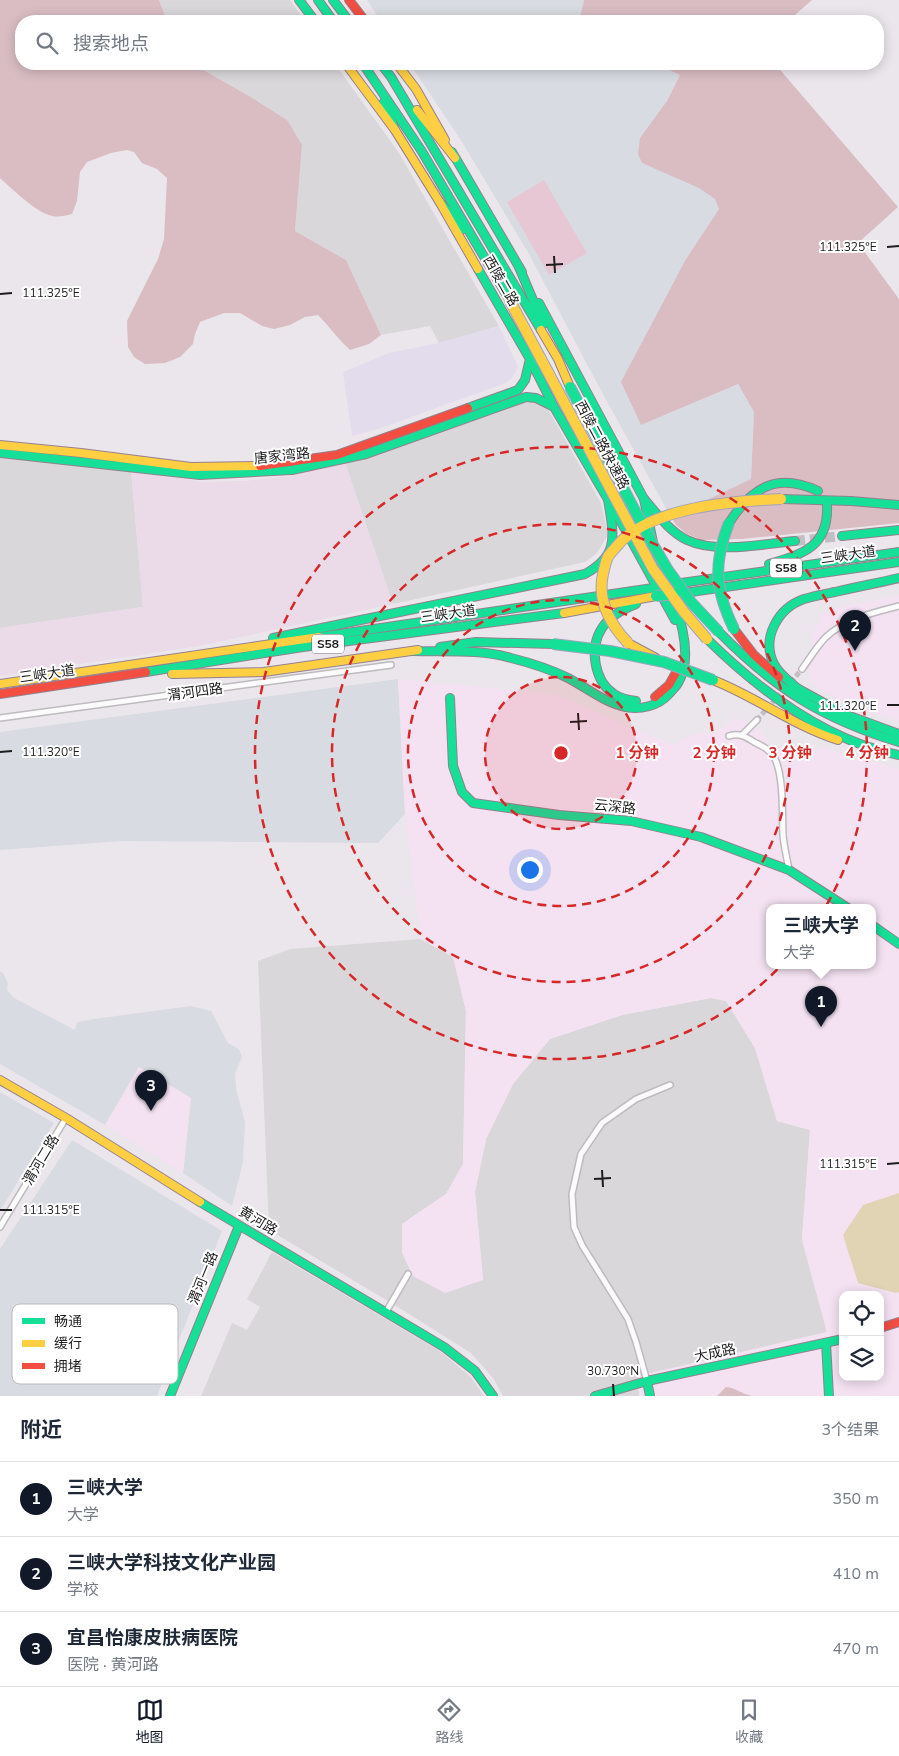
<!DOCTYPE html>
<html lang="zh">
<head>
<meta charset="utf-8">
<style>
	:root { --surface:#fff; --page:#f2f2f3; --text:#1f2937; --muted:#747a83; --line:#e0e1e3; --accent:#111827 }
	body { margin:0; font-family:"Nunito Sans","Noto Sans SC",sans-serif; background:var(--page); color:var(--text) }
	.controls { position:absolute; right:15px; bottom:15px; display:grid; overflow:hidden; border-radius:10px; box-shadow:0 2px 12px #0003 }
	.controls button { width:45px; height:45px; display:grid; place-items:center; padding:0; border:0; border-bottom:1px solid var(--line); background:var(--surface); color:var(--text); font:25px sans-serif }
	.you { position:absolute; left:529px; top:869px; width:18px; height:18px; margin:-12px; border:4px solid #fff; border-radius:50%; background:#1a73e8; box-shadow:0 0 0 8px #1a73e833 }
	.badge { display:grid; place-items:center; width:32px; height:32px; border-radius:50%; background:var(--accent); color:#fff; font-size:16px; font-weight:700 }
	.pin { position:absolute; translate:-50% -41px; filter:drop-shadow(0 1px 2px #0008) }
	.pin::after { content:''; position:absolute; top:26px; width:18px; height:15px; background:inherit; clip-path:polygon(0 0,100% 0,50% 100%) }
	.popup { position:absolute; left:766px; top:904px; width:110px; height:65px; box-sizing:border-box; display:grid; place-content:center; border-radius:10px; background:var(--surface); filter:drop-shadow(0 1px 4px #0005); font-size:16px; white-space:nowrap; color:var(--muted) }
	.popup b { font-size:19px; color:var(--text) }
	.popup::after { content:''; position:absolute; left:50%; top:100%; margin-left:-10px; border:10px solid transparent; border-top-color:var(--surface) }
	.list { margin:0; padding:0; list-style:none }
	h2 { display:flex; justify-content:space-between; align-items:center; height:65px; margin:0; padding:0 20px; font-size:21px }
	h2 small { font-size:16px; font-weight:400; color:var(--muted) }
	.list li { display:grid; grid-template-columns:32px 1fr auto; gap:15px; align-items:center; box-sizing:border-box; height:75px; padding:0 20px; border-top:1px solid var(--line) }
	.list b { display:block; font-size:19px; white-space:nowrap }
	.list p { margin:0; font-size:16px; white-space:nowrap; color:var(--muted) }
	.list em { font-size:16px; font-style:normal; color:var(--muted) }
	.icon { flex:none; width:28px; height:28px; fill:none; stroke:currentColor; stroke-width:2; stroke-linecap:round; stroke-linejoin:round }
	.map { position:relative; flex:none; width:899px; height:1396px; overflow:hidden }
	.search { position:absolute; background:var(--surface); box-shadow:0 2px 12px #0003; left:15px; right:15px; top:15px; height:55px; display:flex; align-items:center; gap:12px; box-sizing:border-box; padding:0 18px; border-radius:20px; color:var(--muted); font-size:19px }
	.sheet { height:290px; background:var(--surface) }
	nav { display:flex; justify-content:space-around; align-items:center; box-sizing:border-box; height:70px; border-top:1px solid var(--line); background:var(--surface); font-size:14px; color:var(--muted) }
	nav a { display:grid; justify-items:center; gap:2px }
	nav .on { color:var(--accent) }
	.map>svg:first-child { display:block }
</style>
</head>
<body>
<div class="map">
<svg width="899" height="1396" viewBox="0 0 899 1396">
	<rect width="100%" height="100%" fill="#ebe6ec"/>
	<!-- residential -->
	<g fill="#dad7db">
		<polygon points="159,0 290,0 305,21 167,21"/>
		<polygon points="193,64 335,64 399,153 499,326 439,343 430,326 381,335 346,260 295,231 302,145 249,96"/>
		<polygon points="536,402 549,411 601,503 608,535 596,554 585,562 393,604 345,463 521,403"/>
		<polygon points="0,458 131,470 143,607 0,628"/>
		<polygon points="421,939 453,957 466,1011 463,1164 446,1194 402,1224 483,1280 475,1192 486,1139 513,1084 550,1039 622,1015 711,998 726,1001 755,1048 777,1121 810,1130 802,1240 827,1332 639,1376 639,1396 503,1396 493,1378 471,1353 401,1309 269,1230 258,961 290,949"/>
		<polygon points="272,1252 438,1350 470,1376 484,1396 201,1396 232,1323 247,1330 260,1307 247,1299"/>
	</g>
	<!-- commercial -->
	<polygon fill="#e2dced" points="499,326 518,367 513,377 506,383 381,428 352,436 343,372 389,353 439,343"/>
	<!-- industrial -->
	<g fill="#d8dbe1">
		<polygon points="367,0 584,0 579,21 381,21"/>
		<polygon points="410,64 656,64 680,75 667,101 642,163 699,187 715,199 719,209 686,259 641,425 738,384 754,412 751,479 671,517 599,387 529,254 462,142"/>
		<polygon points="398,679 405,814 378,843 122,841 0,850 0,732"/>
		<polygon points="0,971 3,973 8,983 7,990 14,998 75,1030 77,1022 94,1019 191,1006 211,1011 228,1043 239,1049 242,1057 235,1073 236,1089 245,1122 244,1140 243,1162 232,1206 183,1173 191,1098 139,1067 105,1125 0,1064"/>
		<polygon points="0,1092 54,1123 0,1211"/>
		<polygon points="72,1140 222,1231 157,1396 0,1396 0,1249"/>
	</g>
	<!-- education -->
	<g fill="#f4e2f2" fill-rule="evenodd">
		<polygon points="899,595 899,721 848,705 810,683 808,667 813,634 822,613 842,607"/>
		<path d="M 398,679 L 558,695 L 673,745 L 695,733 L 717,733 L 734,717 L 759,728 L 772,748 L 799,755 L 822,747 L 899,769 L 899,1396 L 639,1396 L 638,1376 L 827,1332 L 802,1240 L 810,1130 L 777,1121 L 755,1048 L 726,1001 L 711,998 L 622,1015 L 550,1039 L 513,1084 L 486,1139 L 475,1192 L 483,1280 L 445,1293 L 413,1276 L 402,1253 L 402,1224 L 446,1194 L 463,1164 L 466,1011 L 453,957 L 421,939 L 405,814 ZM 770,908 L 872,908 L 872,966 L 770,966 ZM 843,1295 L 880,1295 L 880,1377 L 843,1377 Z"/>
		<polygon points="139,1067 191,1098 183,1173 105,1125"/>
	</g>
	<!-- farmland -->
	<polygon fill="#ebdae8" points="345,463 393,604 199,646 0,676 0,628 143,607 131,470 202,482 244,481 290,476"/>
	<!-- grass -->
	<polygon fill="#e7c7d3" points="544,180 587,253 549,275 507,202"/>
	<!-- forest -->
	<g fill="#d9bdc3">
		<path d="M 0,0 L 159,0 L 167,21 L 21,21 L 21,64 L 193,64 L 249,96 L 287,120 L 302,145 L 295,231 L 346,260 L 381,335 L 369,344 L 350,350 C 338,339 329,326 318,315 L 305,317 L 290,325 L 274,329 L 262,326 L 240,313 L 224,313 L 200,322 L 195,334 L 193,344 L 180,357 L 165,363 L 145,364 L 134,357 L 128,347 L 127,321 L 158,259 L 164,239 L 167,178 L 157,169 L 142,163 L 134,152 L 127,150 L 111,153 L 87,162 L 80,172 L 77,201 L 72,214 C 64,216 57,218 49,215 C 35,211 11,188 0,178 Z"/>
		<polygon points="584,0 812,0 788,21 579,21"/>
		<polygon points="656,64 775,64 898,207 858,243 899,299 899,523 742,539 702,540 687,534 676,525 671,517 751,479 754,412 738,384 641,425 621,382 686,259 719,209 715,199 699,188 642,163 638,154 640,138 667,101 680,75"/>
		<path d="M 726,1387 C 736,1388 742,1394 752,1396 L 717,1396 Z"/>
	</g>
	<!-- pitch -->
	<polygon fill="#e0d4b5" points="899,1193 899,1292 896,1293 858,1283 843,1235 863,1205"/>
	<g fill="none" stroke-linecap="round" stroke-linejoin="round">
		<!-- street-tunnel -->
		<g stroke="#c2bec3" stroke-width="5" stroke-dasharray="5 2.5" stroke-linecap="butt">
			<polyline points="791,682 802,669"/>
			<polyline points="757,720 785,688"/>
		</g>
		<!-- highway-tunnel -->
		<polyline stroke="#c2bec3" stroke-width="10" stroke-dasharray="10 5" stroke-linecap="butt" points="795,541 842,536"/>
		<!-- street casing -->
		<g stroke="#bdbbbd" stroke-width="8">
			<g id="street">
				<path d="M 802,669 C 810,658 817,646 826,637 C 845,619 875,612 899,606"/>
				<polyline points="0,718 391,665"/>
				<polyline points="742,735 757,720"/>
				<path d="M 729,736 C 739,733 745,736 754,742 C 762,746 771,750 775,759 C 784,778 782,814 783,835 C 784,847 787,858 789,870"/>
				<polyline points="0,1227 66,1118"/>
				<polyline points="386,1312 408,1274"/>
				<polyline points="647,1381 636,1342 628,1319 582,1245 574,1227 572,1194 581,1154 602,1123 636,1099 670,1085"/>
			</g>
		</g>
		<!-- fast casing -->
		<g stroke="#94808f" stroke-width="10">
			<g id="fast">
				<polyline points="299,0 315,21"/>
				<polyline points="318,0 333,21"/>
				<polyline points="333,0 349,21"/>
				<polyline points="363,64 421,150 509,299"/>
				<polyline points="381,64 391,77 541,330"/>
				<polyline points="384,102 395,130"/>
				<polyline points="452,152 522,272"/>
				<polyline points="439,201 463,229"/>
				<polyline points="519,267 543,324"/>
				<polyline points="478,269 530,359 554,407 620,520"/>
				<polyline points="539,303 644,499"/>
				<polyline points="468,408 518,390 525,380 530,359"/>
				<polyline points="0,453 200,475 292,470 366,454 526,397 536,398 554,407"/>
				<polyline points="644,499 653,542"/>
				<polyline points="781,499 851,501 899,505"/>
				<path d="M 645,500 C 657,514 670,532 687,540 C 717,554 763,544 795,541"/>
				<polyline points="620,520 675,620"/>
				<path d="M 729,523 C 752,487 777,472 818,491"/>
				<polyline points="842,536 899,530"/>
				<path d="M 769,564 C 804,554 829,546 827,505"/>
				<polyline points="674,584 899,552"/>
				<polyline points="677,594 899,562"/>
				<path d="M 636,604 C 623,609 610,616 602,628 C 589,648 594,681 614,694 C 621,699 628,700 636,701"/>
				<path d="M 719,632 C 775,689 823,719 899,742"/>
				<polyline points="319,637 653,588"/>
				<path d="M 273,638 L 585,574 C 621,554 613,534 608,499"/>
				<path d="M 707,639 C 759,690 825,741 899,755"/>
				<polyline points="440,647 476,642 553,644"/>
				<path d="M 413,651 C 446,652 479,649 511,658 C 531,663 550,669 568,678 C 587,688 605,703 626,707 C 640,710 658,706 668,695 C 671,691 676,687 678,683 C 699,649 669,590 657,556"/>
				<polyline points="146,672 303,647 564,613"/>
				<polyline points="793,686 844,714 899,734"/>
				<path d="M 798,689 C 790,682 779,674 774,664 C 761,638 778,608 804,599 C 814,596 825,594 835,592 C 856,587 878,583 899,578"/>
				<polyline points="450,698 453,766 462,792 473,803 559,815 631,821 701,837 789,870 848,908"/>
				<polyline points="872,925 899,944"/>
				<polyline points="200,1202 444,1347 475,1371 493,1396"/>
				<polyline points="826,1343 829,1396"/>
				<polyline points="647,1381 650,1396"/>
				<polyline points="170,1396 239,1226"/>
				<polyline points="595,1396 647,1381 843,1339"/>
			</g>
		</g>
		<!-- slow casing -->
		<g stroke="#94808f" stroke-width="10">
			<g id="slow">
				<polyline points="346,64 395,130 439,201 478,269"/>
				<polyline points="397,64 416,89 445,140"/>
				<polyline points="417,110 455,158"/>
				<polyline points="541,330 558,359 570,387"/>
				<polyline points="0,445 81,453 191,467 260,466"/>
				<polyline points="564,613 656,596"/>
				<polyline points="628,643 656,658"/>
				<polyline points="172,674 264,672 418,650"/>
				<path d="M 713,680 C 756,697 794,726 838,740"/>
				<polyline points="0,684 319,637"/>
				<polyline points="0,1080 66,1118 200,1202"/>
			</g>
		</g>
		<!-- jam casing -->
		<g stroke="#94808f" stroke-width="10">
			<g id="jam">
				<polyline points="349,0 365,21"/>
				<polyline points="260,466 337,455 468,408"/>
				<polyline points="734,629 754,655 779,677"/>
				<polyline points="0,694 146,672"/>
				<polyline points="655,697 669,685 678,669"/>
				<polyline points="880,1328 899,1322"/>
			</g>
		</g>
		<!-- street -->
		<use href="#street" stroke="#fcfbfc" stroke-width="5"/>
		<!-- fast -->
		<use href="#fast" stroke="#16e098" stroke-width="8"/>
		<!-- slow -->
		<use href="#slow" stroke="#ffcf43" stroke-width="8"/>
		<!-- jam -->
		<use href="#jam" stroke="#f24e42" stroke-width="8"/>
		<!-- fast-bridge casing -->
		<g stroke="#a1a3be" stroke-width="12" stroke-linecap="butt">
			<g id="fast-bridge">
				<polyline points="570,387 652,543 668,570 691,602 719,632"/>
				<path d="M 729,523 C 713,564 715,590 734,629"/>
				<polyline points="656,596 675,594"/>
				<polyline points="553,644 610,651 664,662 713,680"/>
			</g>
		</g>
		<!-- slow-bridge casing -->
		<g stroke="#a1a3be" stroke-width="12" stroke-linecap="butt">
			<g id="slow-bridge">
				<polyline points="509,299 653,569 684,612 707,639"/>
				<path d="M 628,643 C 610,624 597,601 603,574 C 604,570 605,564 607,559 C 608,555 613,551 616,547 C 648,507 733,501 781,499"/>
			</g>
		</g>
		<!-- fast-bridge -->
		<use href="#fast-bridge" stroke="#16e098" stroke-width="10"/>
		<!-- slow-bridge -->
		<use href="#slow-bridge" stroke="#ffcf43" stroke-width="10"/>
	</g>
	<!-- ticks -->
	<path fill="none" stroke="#1d1d1d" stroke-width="2" d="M 887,247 L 899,246M 554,256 L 555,273M 546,265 L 563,264M 0,294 L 12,293M 887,705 L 899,705M 578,713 L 579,730M 570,722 L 587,721M 0,752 L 12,751M 887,1164 L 899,1163M 602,1170 L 603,1187M 594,1179 L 611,1178M 0,1210 L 12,1210M 613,1384 L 614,1396"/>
	<!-- distance rings -->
	<circle cx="561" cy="753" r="76" fill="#d62828" fill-opacity=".12"/>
	<g fill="none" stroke="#d62828" stroke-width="2.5" stroke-dasharray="9 6">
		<circle cx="561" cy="753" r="76"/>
		<circle cx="561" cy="753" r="153"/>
		<circle cx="561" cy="753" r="229"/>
		<circle cx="561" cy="753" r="306"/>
	</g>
	<g text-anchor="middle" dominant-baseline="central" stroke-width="4" stroke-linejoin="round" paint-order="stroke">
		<!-- shield labels -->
		<g fill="#fff" stroke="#616161" stroke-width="1">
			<rect x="770" y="558.5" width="32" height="19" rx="4"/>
			<rect x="312" y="634.5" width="32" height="19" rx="4"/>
		</g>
		<g font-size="12" font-weight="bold" fill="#1d1d1d">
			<text x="786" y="568">S58</text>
			<text x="328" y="644">S58</text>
		</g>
		<!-- street labels -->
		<g font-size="14" fill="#1d1d1d" stroke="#fff">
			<text transform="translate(501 281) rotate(60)">西陵二路</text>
			<text transform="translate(602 445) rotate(62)">西陵二路快速路</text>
			<text transform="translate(282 456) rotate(-6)">唐家湾路</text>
			<text transform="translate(848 555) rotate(-8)">三峡大道</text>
			<text transform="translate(448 614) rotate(-8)">三峡大道</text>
			<text transform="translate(47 674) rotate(-8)">三峡大道</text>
			<text transform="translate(195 692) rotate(-8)">渭河四路</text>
			<text transform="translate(615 807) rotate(6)">云深路</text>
			<text transform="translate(41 1160) rotate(-59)">渭河二路</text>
			<text transform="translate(258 1221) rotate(31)">黄河路</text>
			<text transform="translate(203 1278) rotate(-68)">渭河一路</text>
			<text transform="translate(715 1353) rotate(-12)">大成路</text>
		</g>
	</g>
	<!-- legend -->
	<rect x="12" y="1304" width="166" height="80" rx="8" fill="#fff" stroke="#bbb" stroke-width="1"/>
	<rect x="22" y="1318" width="23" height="6" fill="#16e098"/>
	<rect x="22" y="1340" width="23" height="7" fill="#ffcf43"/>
	<rect x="22" y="1363" width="23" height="6" fill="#f24e42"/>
	<g font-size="14" fill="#1d1d1d">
		<text x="54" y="1326">畅通</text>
		<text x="54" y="1348">缓行</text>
		<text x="54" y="1371">拥堵</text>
	</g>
	<g font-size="12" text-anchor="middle" fill="#1d1d1d" stroke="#fff" stroke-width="4" stroke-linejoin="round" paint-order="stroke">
		<text x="848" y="251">111.325°E</text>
		<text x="51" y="297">111.325°E</text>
		<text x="848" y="710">111.320°E</text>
		<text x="51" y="756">111.320°E</text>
		<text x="848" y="1168">111.315°E</text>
		<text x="51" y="1214">111.315°E</text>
		<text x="613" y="1375">30.730°N</text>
	</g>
	<circle cx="561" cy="753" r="8" fill="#d62828" stroke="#fff" stroke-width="2.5"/>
	<g font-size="15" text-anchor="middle" font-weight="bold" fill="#d62828" stroke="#fff" stroke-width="4" stroke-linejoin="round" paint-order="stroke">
		<text x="637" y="758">1 分钟</text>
		<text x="714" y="758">2 分钟</text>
		<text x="790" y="758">3 分钟</text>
		<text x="867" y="758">4 分钟</text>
	</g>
</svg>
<div class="controls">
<button><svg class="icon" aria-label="locate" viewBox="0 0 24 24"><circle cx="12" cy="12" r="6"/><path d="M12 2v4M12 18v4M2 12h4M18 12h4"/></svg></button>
<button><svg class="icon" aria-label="layers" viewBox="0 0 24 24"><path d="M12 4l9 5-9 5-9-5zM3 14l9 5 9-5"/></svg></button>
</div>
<div class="you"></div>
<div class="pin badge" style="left:821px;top:1027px">1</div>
<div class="popup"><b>三峡大学</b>大学</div>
<div class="pin badge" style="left:855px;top:651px">2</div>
<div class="pin badge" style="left:151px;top:1111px">3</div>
<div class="search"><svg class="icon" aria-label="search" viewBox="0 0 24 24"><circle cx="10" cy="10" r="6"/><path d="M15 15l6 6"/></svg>搜索地点</div>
</div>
<section class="sheet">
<h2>附近<small>3个结果</small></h2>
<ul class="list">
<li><span class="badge">1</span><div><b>三峡大学</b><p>大学</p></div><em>350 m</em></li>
<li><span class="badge">2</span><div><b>三峡大学科技文化产业园</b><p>学校</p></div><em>410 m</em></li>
<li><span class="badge">3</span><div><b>宜昌怡康皮肤病医院</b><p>医院 · 黄河路</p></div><em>470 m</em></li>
</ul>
</section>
<nav>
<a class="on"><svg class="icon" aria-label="map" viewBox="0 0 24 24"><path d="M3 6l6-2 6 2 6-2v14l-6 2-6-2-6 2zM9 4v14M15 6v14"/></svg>地图</a>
<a><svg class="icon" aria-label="directions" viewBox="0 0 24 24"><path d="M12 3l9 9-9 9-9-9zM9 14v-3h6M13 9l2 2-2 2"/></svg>路线</a>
<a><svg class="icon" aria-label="saved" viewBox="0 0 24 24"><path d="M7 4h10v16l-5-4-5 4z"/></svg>收藏</a>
</nav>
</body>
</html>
